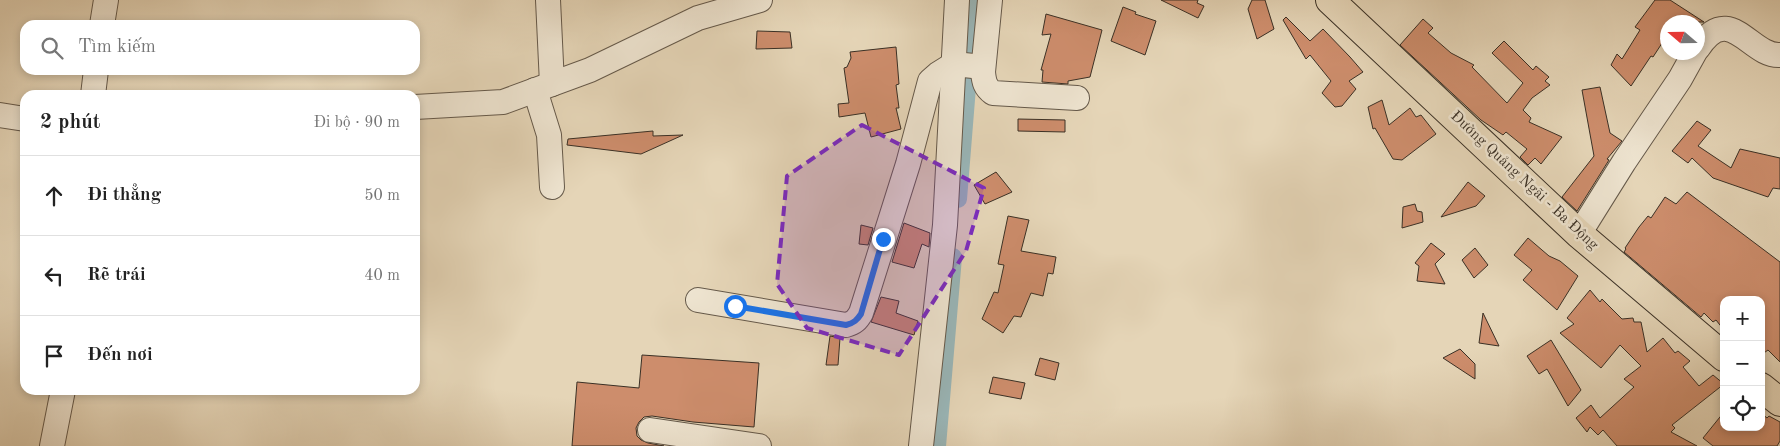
<!DOCTYPE html>
<html lang="vi">
<head>
<meta charset="utf-8">
<style>
	:root { --surface:#fff; --page:#f6f6f6; --text:#222; --muted:#767676; --line:#e0e0e0 }
	body { margin:0; font-family:"Old Standard TT",serif; background:var(--page); color:var(--text) }
	.controls { position:absolute; right:15px; bottom:15px; display:grid; overflow:hidden; border-radius:10px; box-shadow:0 2px 8px #0003 }
	.controls button { width:45px; height:45px; display:grid; place-items:center; padding:0; border:0; border-bottom:1px solid var(--line); background:var(--surface); color:var(--text); font:25px sans-serif }
	.compass { position:absolute; left:1660px; top:15px; width:45px; height:45px; border-radius:50%; background:var(--surface); box-shadow:0 2px 8px #0003; rotate:290deg }
	.stop { position:absolute; width:15px; height:15px; margin:-11px; border:4px solid #1a73e8; border-radius:50%; background:#fff }
	.stop.end { background:#1a73e8; border-color:#fff; box-shadow:0 1px 5px #0008 }
	.list { margin:0; padding:0; list-style:none }
	h2 { display:flex; justify-content:space-between; align-items:center; height:65px; margin:0; padding:0 20px; font-size:21px }
	h2 small { font-size:16px; font-weight:400; color:var(--muted) }
	.list li { display:grid; grid-template-columns:32px 1fr auto; gap:15px; align-items:center; box-sizing:border-box; height:80px; padding:0 20px; border-top:1px solid var(--line) }
	.list b { display:block; font-size:19px; white-space:nowrap }
	.list em { font-size:16px; font-style:normal; color:var(--muted) }
	.icon { flex:none; width:28px; height:28px; fill:none; stroke:currentColor; stroke-width:2; stroke-linecap:round; stroke-linejoin:round }
	.map { position:relative; flex:none; width:1780px; height:446px; overflow:hidden }
	.search { position:absolute; background:var(--surface); box-shadow:0 2px 8px #0003; left:20px; top:20px; width:400px; height:55px; display:flex; align-items:center; gap:12px; box-sizing:border-box; padding:0 18px; border-radius:15px; color:var(--muted); font-size:19px }
	.panel { position:absolute; background:var(--surface); box-shadow:0 2px 8px #0003; left:20px; top:90px; width:400px; height:305px; border-radius:15px }
	.map>svg:first-child { display:block }
</style>
</head>
<body>
<div class="map">
<svg width="1780" height="446" viewBox="0 0 1780 446">
	<rect width="100%" height="100%" fill="#e5d5b7"/>
	<filter id="stains"><feTurbulence type="fractalNoise" baseFrequency=".004" numOctaves="4"/><feColorMatrix values="0 0 0 0 .2 0 0 0 0 .09 0 0 0 0 .02 0 0 0 .5 -.17"/></filter>
	<radialGradient id="worn" r=".72"><stop offset=".6" stop-color="#630" stop-opacity="0"/><stop offset="1" stop-color="#630" stop-opacity=".3"/></radialGradient>
	<g fill="none" stroke-linecap="round" stroke-linejoin="round">
		<!-- canal -->
		<g stroke="#99b6b8" stroke-width="18">
			<polyline points="958,199 974,0"/>
			<polyline points="937,446 953,257"/>
		</g>
	</g>
	<!-- building -->
	<g fill="#cd8d6c" stroke="#3a3025">
		<polygon points="1161,0 1198,0 1197,3 1204,6 1198,18"/>
		<polygon points="1252,0 1265,0 1274,29 1257,39 1248,9"/>
		<polygon points="1655,0 1670,0 1704,22 1668,22 1668,34 1653,57 1651,56 1631,86 1611,65 1617,54 1622,59 1640,30 1635,27"/>
		<polygon points="1123,7 1136,12 1135,14 1156,21 1145,55 1111,41"/>
		<polygon points="1046,14 1102,30 1090,77 1068,81 1068,84 1042,82 1043,70 1041,70 1051,34 1042,35"/>
		<polygon points="1286,17 1310,41 1323,29 1350,57 1363,72 1349,81 1356,89 1342,106 1335,107 1322,93 1331,81 1310,55 1306,59 1283,20"/>
		<polygon points="1423,19 1433,28 1428,33 1451,53 1474,65 1472,67 1507,103 1523,83 1492,53 1504,41 1533,70 1536,66 1549,77 1545,81 1550,85 1532,98 1523,110 1531,118 1529,122 1562,137 1541,164 1535,158 1528,165 1520,157 1527,149 1506,132 1503,135 1481,120 1400,45"/>
		<polygon points="757,31 790,32 792,48 756,49"/>
		<polygon points="896,47 899,84 896,85 899,108 896,108 901,129 871,137 865,113 839,117 838,104 849,103 844,68 847,67 851,58 850,52"/>
		<polygon points="1600,87 1610,133 1622,141 1607,159 1609,160 1577,211 1562,197 1594,156 1582,90"/>
		<polygon points="1382,100 1389,125 1410,108 1416,117 1421,115 1436,134 1402,160 1393,159 1375,128 1373,129 1368,107"/>
		<polygon points="1018,119 1065,120 1065,132 1018,131"/>
		<polygon points="1697,121 1711,130 1698,146 1731,168 1740,149 1780,158 1780,189 1773,188 1768,197 1713,178 1692,158 1688,163 1672,151"/>
		<polygon points="653,131 653,136 683,135 641,154 567,145 568,139"/>
		<polygon points="996,172 1012,192 985,204 974,185"/>
		<polygon points="1468,182 1485,196 1476,206 1441,217"/>
		<polygon points="1687,192 1780,262 1780,362 1768,350 1761,355 1761,300 1724,300 1724,330 1716,320 1713,322 1704,313 1701,317 1624,252 1626,249 1625,248 1639,227 1648,216 1651,218 1665,197 1676,204"/>
		<polygon points="1415,204 1417,211 1422,212 1423,222 1402,228 1403,207"/>
		<polygon points="1008,216 1029,220 1021,251 1056,257 1053,274 1048,273 1043,296 1031,293 1021,317 1014,316 1003,333 982,319 994,292 998,293 1004,265 998,264"/>
		<polygon points="904,223 930,233 929,247 922,244 914,268 892,262"/>
		<polygon points="861,225 873,228 868,245 859,244"/>
		<polygon points="1528,238 1549,256 1560,261 1578,276 1557,310 1523,280 1532,270 1514,255"/>
		<polygon points="1431,243 1445,254 1435,264 1445,284 1417,281 1419,266 1415,263"/>
		<polygon points="1475,248 1488,265 1474,278 1462,260"/>
		<polygon points="1590,290 1600,302 1602,299 1622,319 1633,318 1634,322 1641,322 1647,352 1663,338 1675,353 1678,351 1690,361 1683,367 1699,386 1713,375 1724,384 1672,425 1675,428 1671,432 1697,446 1617,446 1603,430 1598,435 1590,427 1587,432 1576,418 1591,405 1600,418 1634,387 1624,379 1641,366 1620,345 1601,368 1560,333 1574,324 1567,318"/>
		<polygon points="881,297 899,301 896,313 918,321 914,335 871,322"/>
		<polygon points="1483,313 1499,346 1479,343"/>
		<polygon points="830,336 840,338 838,365 826,365"/>
		<polygon points="1551,340 1581,390 1568,406 1547,369 1539,374 1527,356"/>
		<polygon points="1460,349 1475,364 1475,379 1443,358"/>
		<polygon points="642,355 759,363 754,427 693,422 652,416 644,417 639,422 636,428 637,436 641,440 648,443 664,446 572,446 577,382 639,388"/>
		<polygon points="1040,358 1059,363 1055,380 1035,375"/>
		<polygon points="993,377 1025,383 1021,399 989,393"/>
		<polygon points="1724,412 1724,427 1761,427 1761,413 1767,418 1769,416 1780,422 1780,441 1777,446 1713,446 1703,438"/>
	</g>
	<g fill="none" stroke-linecap="round" stroke-linejoin="round">
		<!-- minor casing -->
		<g stroke="#65594a" stroke-width="26">
			<g id="minor">
				<polyline points="548,0 552,84"/>
				<path d="M 990,0 L 983,72 C 984,82 985,87 993,93 L 1077,98"/>
				<polyline points="102,25 106,0"/>
				<path d="M 1698,48 C 1730,0 1750,57 1780,55"/>
				<polyline points="535,90 549,135 552,187"/>
				<polyline points="93,95 96,70"/>
				<polyline points="415,107 503,102 590,70 698,18 760,0"/>
				<polyline points="0,115 25,119"/>
				<polyline points="1579,234 1624,162 1680,79 1695,52"/>
				<path d="M 698,300 L 846,325 C 854,323 857,320 861,313 L 908,164 L 930,81 L 938,74 L 954,64 L 983,67"/>
				<polyline points="650,430 759,446"/>
				<polyline points="52,446 63,390"/>
				<polyline points="921,446 945,225 957,0"/>
			</g>
		</g>
		<!-- major casing -->
		<g stroke="#3a3025" stroke-width="30">
			<g id="major">
				<polyline points="1330,0 1579,234 1724,357"/>
				<polyline points="1761,387 1780,402"/>
			</g>
		</g>
		<!-- minor -->
		<use href="#minor" stroke="#eee4d0" stroke-width="24"/>
		<!-- major -->
		<use href="#major" stroke="#e5d5b7" stroke-width="28"/>
	</g>
	<g fill="none" stroke-linecap="round" stroke-linejoin="round">
		<!-- route -->
		<path stroke="#1a73e8" stroke-width="6" d="M 735,306 L 846,325 C 854,323 857,320 861,314 L 883,239"/>
	</g>
	<!-- marked area -->
	<path fill="#7b2cbf" fill-opacity="0.2" stroke="#7b2cbf" stroke-width="4" stroke-dasharray="10 6" stroke-linejoin="round" d="M 862,125 L 984,188 L 966,251 L 899,355 L 807,328 L 777,284 L 787,176 Z"/>
	<g text-anchor="middle" dominant-baseline="central" stroke-width="5" stroke-linejoin="round" paint-order="stroke">
		<!-- street labels -->
		<g font-size="15" fill="#3a3025" stroke="#eee4d0">
			<text transform="translate(1524 181) rotate(43)">Đường Quảng Ngãi - Ba Động</text>
		</g>
	</g>
	<rect width="100%" height="100%" filter="url(#stains)"/>
	<rect width="100%" height="100%" fill="url(#worn)"/>
</svg>
<div class="controls">
<button>+</button>
<button>−</button>
<button><svg class="icon" aria-label="locate" viewBox="0 0 24 24"><circle cx="12" cy="12" r="6"/><path d="M12 2v4M12 18v4M2 12h4M18 12h4"/></svg></button>
</div>
<svg class="compass" viewBox="-18 -18 36 36"><path d="M0-13l5 13h-10z" fill="#e53935"/><path d="M0 13l5-13h-10z" fill="#767676"/></svg>
<div class="stop" style="left:735px;top:306px"></div>
<div class="stop end" style="left:883px;top:239px"></div>
<div class="search"><svg class="icon" aria-label="search" viewBox="0 0 24 24"><circle cx="10" cy="10" r="6"/><path d="M15 15l6 6"/></svg>Tìm kiếm</div>
<section class="panel">
<h2>2 phút<small>Đi bộ · 90 m</small></h2>
<ul class="list">
<li><svg class="icon" aria-label="ahead" viewBox="0 0 24 24"><path d="M12 20V5M6 11l6-6 6 6"/></svg><div><b>Đi thẳng</b></div><em>50 m</em></li>
<li><svg class="icon" aria-label="left" viewBox="0 0 24 24"><path d="M17 20v-9H6M10 6l-5 5 5 5"/></svg><div><b>Rẽ trái</b></div><em>40 m</em></li>
<li><svg class="icon" aria-label="arrive" viewBox="0 0 24 24"><path d="M6 21V4h12l-3 4 3 4H6"/></svg><div><b>Đến nơi</b></div></li>
</ul>
</section>
</div>
</body>
</html>
